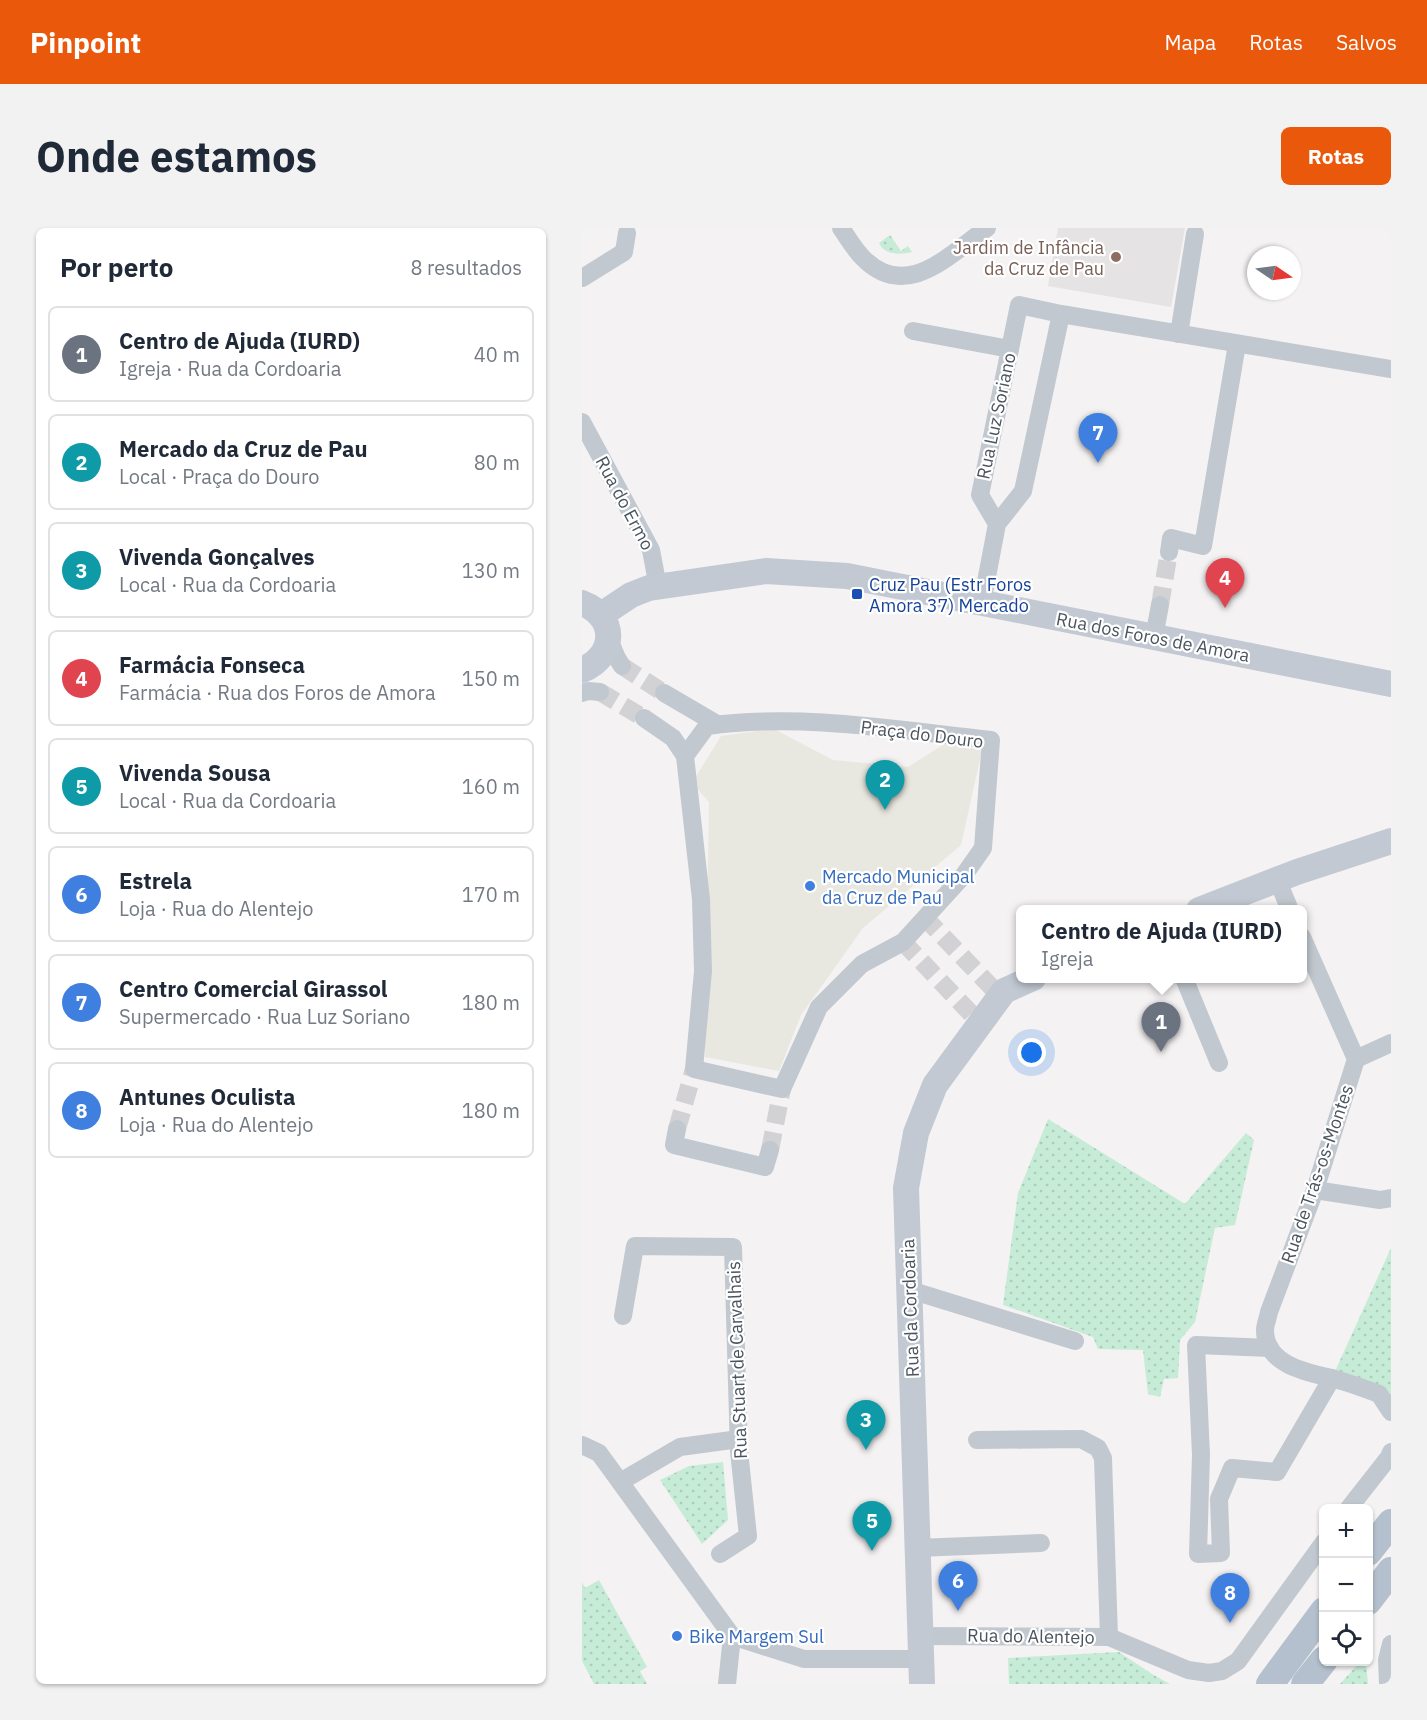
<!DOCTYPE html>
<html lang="pt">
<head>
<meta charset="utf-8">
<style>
	:root { --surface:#fff; --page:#f2f2f3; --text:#1f2937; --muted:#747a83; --line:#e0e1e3; --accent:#ea580c }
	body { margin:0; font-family:"IBM Plex Sans",sans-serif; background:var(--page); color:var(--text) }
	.controls { position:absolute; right:18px; bottom:18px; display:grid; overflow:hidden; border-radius:9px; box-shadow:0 2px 4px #0004 }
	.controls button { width:54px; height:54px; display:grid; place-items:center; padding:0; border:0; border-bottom:2px solid var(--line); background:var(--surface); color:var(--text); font:30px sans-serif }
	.compass { position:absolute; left:665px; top:18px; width:54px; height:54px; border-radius:50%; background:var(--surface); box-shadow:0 2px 4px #0004; rotate:103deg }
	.you { position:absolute; left:450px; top:825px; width:21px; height:21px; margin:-15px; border:4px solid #fff; border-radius:50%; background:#1a73e8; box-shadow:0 0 0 9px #1a73e833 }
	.badge { display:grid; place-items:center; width:39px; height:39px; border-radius:50%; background:var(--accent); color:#fff; font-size:20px; font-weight:700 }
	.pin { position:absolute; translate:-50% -50px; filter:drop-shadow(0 2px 3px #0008) }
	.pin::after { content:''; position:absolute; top:32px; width:21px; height:18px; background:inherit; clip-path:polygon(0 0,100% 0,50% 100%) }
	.popup { position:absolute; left:434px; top:677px; width:291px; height:78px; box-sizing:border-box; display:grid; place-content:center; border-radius:9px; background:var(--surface); filter:drop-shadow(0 2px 4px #0005); font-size:20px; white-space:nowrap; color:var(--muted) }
	.popup b { font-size:22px; color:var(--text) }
	.popup::after { content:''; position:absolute; left:50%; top:100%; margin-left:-12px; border:12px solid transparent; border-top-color:var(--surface) }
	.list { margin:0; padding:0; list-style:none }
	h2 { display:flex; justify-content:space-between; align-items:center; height:78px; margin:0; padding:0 24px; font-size:26px }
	h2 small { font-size:20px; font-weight:400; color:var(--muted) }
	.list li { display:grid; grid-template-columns:39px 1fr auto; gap:18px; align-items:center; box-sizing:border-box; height:96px; margin:0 12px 12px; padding:0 12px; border:2px solid var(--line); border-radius:9px }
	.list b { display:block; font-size:22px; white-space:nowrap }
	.list p { margin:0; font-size:20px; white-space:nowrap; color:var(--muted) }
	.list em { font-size:20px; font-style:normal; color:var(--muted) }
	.icon { flex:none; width:33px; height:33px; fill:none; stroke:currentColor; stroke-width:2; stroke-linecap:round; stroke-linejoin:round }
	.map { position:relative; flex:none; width:809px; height:1456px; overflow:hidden; border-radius:9px }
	header { display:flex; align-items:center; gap:36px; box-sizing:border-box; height:84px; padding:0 30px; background:var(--accent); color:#fff }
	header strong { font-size:28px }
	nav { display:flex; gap:33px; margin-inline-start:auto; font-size:21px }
	.intro { display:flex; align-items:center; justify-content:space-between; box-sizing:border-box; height:144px; padding:0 36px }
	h1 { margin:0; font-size:42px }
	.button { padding:15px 27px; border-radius:9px; background:var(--accent); color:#fff; font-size:21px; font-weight:700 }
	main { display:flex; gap:36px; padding:0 36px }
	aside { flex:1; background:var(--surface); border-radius:9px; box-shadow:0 2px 4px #0004 }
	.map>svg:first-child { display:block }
</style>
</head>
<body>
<header>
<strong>Pinpoint</strong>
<nav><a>Mapa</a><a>Rotas</a><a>Salvos</a></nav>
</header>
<div class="intro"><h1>Onde estamos</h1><a class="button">Rotas</a></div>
<main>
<aside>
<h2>Por perto<small>8 resultados</small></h2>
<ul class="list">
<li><span class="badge" style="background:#6b7280">1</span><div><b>Centro de Ajuda (IURD)</b><p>Igreja · Rua da Cordoaria</p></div><em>40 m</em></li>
<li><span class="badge" style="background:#0f9aa8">2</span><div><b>Mercado da Cruz de Pau</b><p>Local · Praça do Douro</p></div><em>80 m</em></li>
<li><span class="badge" style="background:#0f9aa8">3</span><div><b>Vivenda Gonçalves</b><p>Local · Rua da Cordoaria</p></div><em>130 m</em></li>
<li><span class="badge" style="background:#e0444e">4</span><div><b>Farmácia Fonseca</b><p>Farmácia · Rua dos Foros de Amora</p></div><em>150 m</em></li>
<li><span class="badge" style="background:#0f9aa8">5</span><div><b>Vivenda Sousa</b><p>Local · Rua da Cordoaria</p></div><em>160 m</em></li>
<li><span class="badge" style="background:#3f7fe0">6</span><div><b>Estrela</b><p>Loja · Rua do Alentejo</p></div><em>170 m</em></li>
<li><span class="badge" style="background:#3f7fe0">7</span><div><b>Centro Comercial Girassol</b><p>Supermercado · Rua Luz Soriano</p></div><em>180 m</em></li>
<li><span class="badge" style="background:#3f7fe0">8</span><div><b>Antunes Oculista</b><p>Loja · Rua do Alentejo</p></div><em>180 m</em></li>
</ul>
</aside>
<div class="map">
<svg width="809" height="1456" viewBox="0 0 809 1456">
	<defs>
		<pattern id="green-dots" width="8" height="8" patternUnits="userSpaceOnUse" patternTransform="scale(1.5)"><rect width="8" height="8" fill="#c6ecd7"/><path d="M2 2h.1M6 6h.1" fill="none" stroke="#acccbb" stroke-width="1.8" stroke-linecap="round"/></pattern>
	</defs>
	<rect width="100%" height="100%" fill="#f4f2f2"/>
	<!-- commercial -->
	<polygon fill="#e9e8e0" points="192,501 251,532 326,539 364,515 400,522 379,617 281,700 219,787 197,843 123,829 127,574 110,555 139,508"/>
	<!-- education -->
	<polygon fill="#e5e3e3" points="476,0 603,0 589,79 466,58"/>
	<!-- green -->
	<g fill="url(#green-dots)">
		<path d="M 308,7 L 319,23 L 326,18 L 330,24 C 318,27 302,27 297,15 Z"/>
		<polygon points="466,891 603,976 664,905 672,912 653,997 633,1000 613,1094 598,1112 596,1150 582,1151 578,1169 566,1166 561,1122 516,1121 511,1109 421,1077 436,965"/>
		<polygon points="809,1020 809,1173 750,1150"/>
		<polygon points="141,1234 146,1292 120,1316 78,1252 107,1238"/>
		<polygon points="17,1352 65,1439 58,1443 65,1456 12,1456 0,1433 0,1354 3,1360"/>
		<polygon points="537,1424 570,1446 588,1456 427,1456 426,1430"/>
		<polygon points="778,1434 784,1434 786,1456 758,1456"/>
	</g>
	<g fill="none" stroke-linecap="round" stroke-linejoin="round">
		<!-- street-tunnel -->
		<g stroke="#d2d2d4" stroke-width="18" stroke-dasharray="18 9" stroke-linecap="butt">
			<polyline points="578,377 587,324"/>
			<polyline points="40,438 82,465"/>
			<polyline points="18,464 62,490"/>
			<polyline points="345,688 346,693 418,768"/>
			<polyline points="321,714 398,795"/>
			<polyline points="95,901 112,841"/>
			<polyline points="188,922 200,861"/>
		</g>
		<!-- street -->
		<g stroke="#c1c8cf" stroke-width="18">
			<path d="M 259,0 C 266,10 272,21 281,30 C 324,74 367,27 405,0"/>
			<polyline points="0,50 42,24 45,5"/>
			<polyline points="479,86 809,141"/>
			<polyline points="331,103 428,121"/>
			<polyline points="597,106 613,6"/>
			<polyline points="0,194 69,322 76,359"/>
			<polyline points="587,324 589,310 621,318 655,116"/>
			<polyline points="400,375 415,296 441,263 479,86 437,77 398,267 415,296"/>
			<polyline points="26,409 35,430 40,438"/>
			<polyline points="572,409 578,377"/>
			<polyline points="0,465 6,463 18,464"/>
			<polyline points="82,465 135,496"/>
			<path d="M 62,490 L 91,510 L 103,528 L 119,671 L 121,743 L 112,841 L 200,861 L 237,779 L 280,736 L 321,714 L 382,647 L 401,620 L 409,512 C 315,502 219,485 125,498 L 103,528"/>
			<polyline points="695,651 708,682"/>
			<path d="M 720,709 L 774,831 L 733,962 L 687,1084 C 686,1090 683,1097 683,1102 C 683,1136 723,1144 749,1150 C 765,1154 781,1160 797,1166 L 809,1184"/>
			<polyline points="602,750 637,835"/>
			<polyline points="774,831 809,815"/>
			<polyline points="95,901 92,917 183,939 188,922"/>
			<polyline points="733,962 798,972 809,970"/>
			<polyline points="328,1062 493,1113"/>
			<polyline points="41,1088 53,1018 151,1019 157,1223 166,1308 138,1326"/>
			<polyline points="688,1120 614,1117 619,1227 616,1326 639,1325 637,1271 650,1240 695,1244 750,1150"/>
			<polyline points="395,1212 499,1211 516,1220 521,1230 527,1409"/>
			<polyline points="0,1217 17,1225 150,1408 222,1431 339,1431"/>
			<polyline points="38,1254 98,1219 157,1211"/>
			<polyline points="767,1280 807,1229 809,1224"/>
			<polyline points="335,1320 459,1315"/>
			<polyline points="338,1408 527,1409 606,1442 627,1445 640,1443 656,1433 742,1314"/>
			<polyline points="145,1456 150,1408"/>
			<polyline points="806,1456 805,1432 809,1416"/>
		</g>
		<!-- secondary -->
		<g stroke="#c2c9d3" stroke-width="26">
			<path d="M 0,375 C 36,389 34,428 0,442"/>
			<polyline points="19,387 49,367 67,360 184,343 265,348 809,456"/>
			<polyline points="617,682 715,644 809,613"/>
			<polyline points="340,1456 324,960 334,905 353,857 422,763 451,750"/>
		</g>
		<!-- primary -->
		<g stroke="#b5c0ce" stroke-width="28">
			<polyline points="786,1324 809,1295"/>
			<polyline points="786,1373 809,1343"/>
			<polyline points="688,1456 742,1383"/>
			<polyline points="723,1456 742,1432"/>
		</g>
	</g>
	<!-- markers -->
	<circle fill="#8d6e63" stroke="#fff" stroke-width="2" cx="534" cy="29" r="6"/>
	<rect fill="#1a4fb4" stroke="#fff" stroke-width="2" x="269" y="360" width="12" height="12" rx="3"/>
	<g fill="#3f7fe0" stroke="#fff" stroke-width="2">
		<circle cx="228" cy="658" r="6"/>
		<circle cx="95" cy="1408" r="6"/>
	</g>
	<g text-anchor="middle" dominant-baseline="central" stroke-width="4.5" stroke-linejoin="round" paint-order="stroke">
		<!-- education labels -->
		<g font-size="18" fill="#785e54" stroke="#fff" text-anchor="end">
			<text x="522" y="19">Jardim de Infância<tspan x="522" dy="21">da Cruz de Pau</tspan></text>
		</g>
		<!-- street labels -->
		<g font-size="18" fill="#4b545e" stroke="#fff">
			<text transform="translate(414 188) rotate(-78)">Rua Luz Soriano</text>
			<text transform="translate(43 275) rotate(62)">Rua do Ermo</text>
			<text transform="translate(571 409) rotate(11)">Rua dos Foros de Amora</text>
			<text transform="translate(340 506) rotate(7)">Praça do Douro</text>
			<text transform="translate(735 946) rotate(-71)">Rua de Trás-os-Montes</text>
			<text transform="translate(328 1080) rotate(-92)">Rua da Cordoaria</text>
			<text transform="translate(155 1132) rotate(-92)">Rua Stuart de Carvalhais</text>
			<text transform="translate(449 1408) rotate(1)">Rua do Alentejo</text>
		</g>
		<!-- transit labels -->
		<g font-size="18" fill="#164399" stroke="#fff" text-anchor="start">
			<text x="287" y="356">Cruz Pau (Estr Foros<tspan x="287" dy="21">Amora 37) Mercado</tspan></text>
		</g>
		<!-- shop labels -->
		<g font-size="18" fill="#366cbe" stroke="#fff" text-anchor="start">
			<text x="240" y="648">Mercado Municipal<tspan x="240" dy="21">da Cruz de Pau</tspan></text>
			<text x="107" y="1408">Bike Margem Sul</text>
		</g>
	</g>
</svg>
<div class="controls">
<button>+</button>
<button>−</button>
<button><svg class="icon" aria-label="locate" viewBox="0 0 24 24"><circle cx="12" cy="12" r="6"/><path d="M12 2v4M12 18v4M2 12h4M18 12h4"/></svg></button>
</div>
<svg class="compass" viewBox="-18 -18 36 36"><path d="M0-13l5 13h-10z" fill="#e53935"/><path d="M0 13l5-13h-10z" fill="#747a83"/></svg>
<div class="you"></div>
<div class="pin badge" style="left:579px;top:824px;background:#6b7280">1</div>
<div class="popup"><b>Centro de Ajuda (IURD)</b>Igreja</div>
<div class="pin badge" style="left:303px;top:582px;background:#0f9aa8">2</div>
<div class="pin badge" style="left:284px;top:1222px;background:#0f9aa8">3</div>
<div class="pin badge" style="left:643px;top:380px;background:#e0444e">4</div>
<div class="pin badge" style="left:290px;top:1323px;background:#0f9aa8">5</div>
<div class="pin badge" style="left:376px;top:1383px;background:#3f7fe0">6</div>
<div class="pin badge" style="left:516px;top:235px;background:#3f7fe0">7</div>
<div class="pin badge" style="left:648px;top:1395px;background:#3f7fe0">8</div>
</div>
</main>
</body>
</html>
